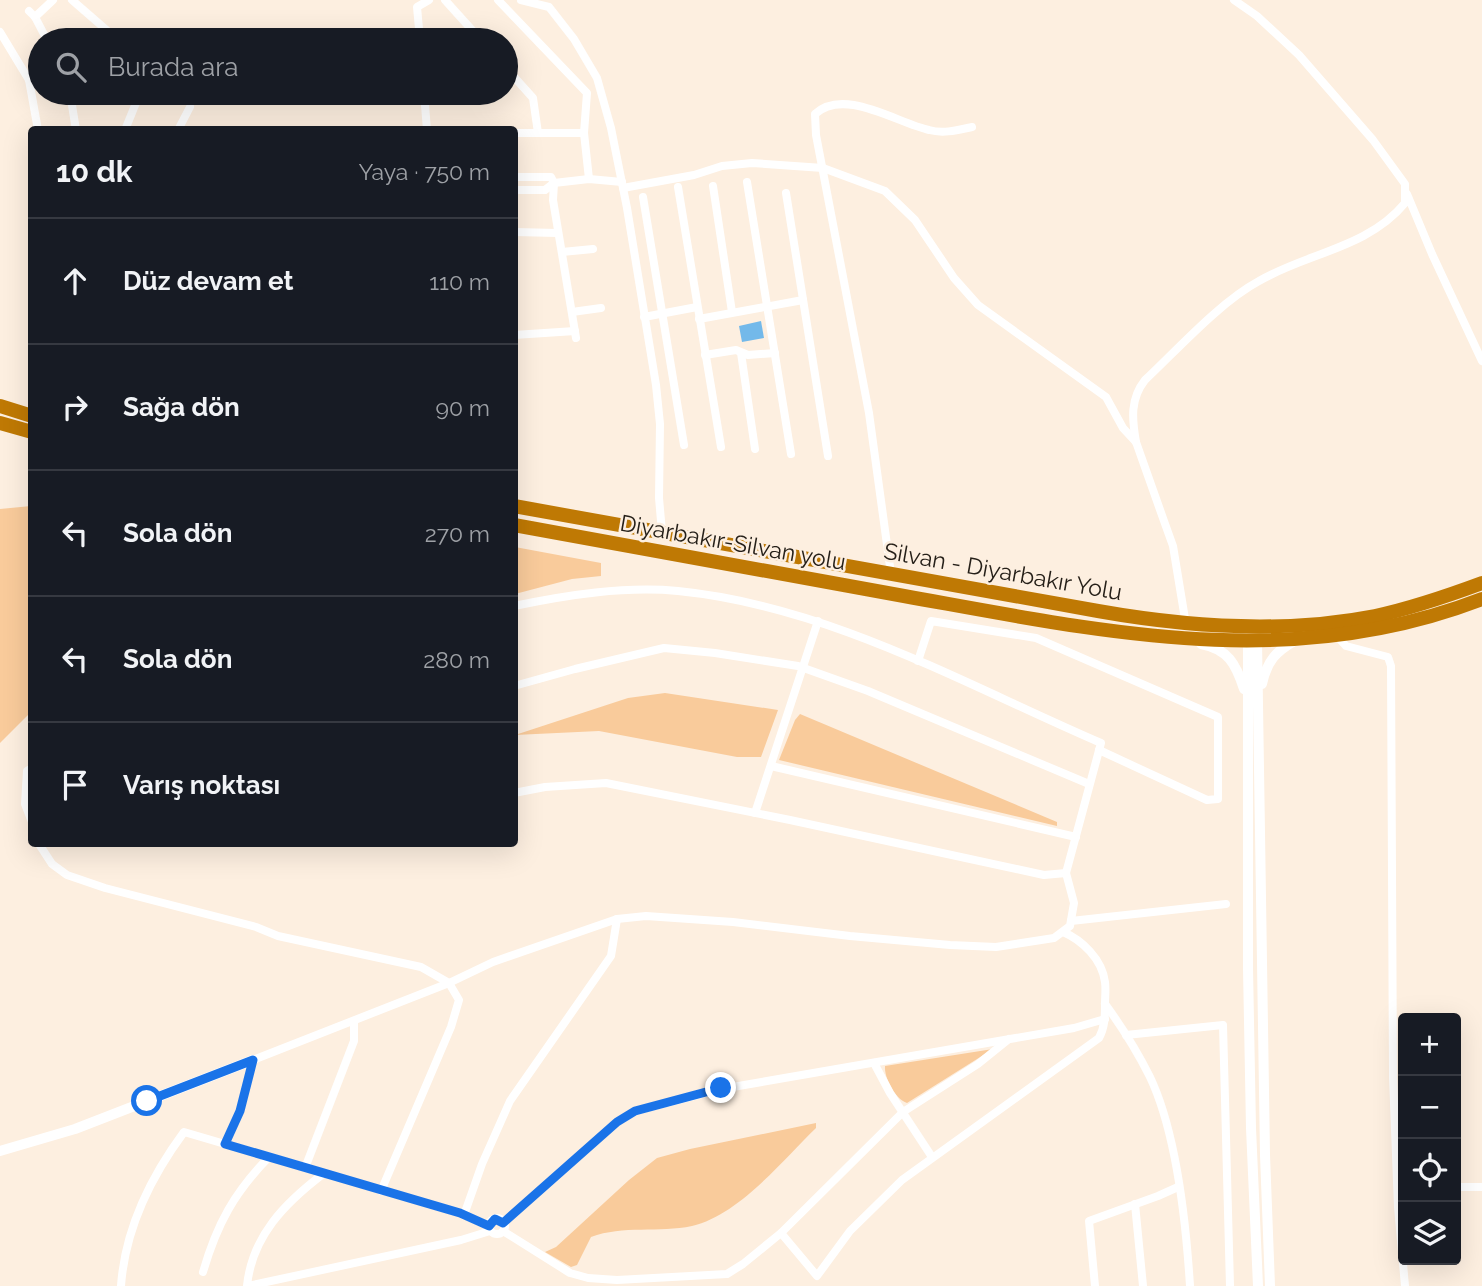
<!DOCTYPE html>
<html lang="tr">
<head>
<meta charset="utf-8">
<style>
	:root { --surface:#171b24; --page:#20242c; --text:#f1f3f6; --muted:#9ea1a6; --line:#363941 }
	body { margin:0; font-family:Raleway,sans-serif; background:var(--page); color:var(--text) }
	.controls { position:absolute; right:21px; bottom:21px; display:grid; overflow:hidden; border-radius:7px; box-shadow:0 7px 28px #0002 }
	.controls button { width:63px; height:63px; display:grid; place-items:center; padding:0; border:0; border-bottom:2px solid var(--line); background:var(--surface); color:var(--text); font:35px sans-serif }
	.stop { position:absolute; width:21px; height:21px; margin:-16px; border:5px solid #1a73e8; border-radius:50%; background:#fff }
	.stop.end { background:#1a73e8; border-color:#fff; box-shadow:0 2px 7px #0008 }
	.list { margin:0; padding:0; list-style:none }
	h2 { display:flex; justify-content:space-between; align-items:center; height:91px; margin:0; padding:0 28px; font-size:30px }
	h2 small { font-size:23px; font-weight:400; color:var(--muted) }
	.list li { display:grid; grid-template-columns:46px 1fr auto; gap:21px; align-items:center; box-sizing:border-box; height:126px; padding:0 28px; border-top:2px solid var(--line) }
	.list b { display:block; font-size:26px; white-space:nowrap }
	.list em { font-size:23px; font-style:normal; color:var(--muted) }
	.icon { flex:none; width:38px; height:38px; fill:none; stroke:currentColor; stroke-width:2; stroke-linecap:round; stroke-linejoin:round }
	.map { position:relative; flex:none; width:1482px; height:1286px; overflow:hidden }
	.search { position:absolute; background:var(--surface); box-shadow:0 7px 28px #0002; left:28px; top:28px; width:490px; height:77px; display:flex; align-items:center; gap:18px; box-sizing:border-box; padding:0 24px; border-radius:38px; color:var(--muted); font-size:26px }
	.panel { position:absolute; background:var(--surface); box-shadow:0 7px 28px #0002; left:28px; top:126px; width:490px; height:721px; border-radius:7px }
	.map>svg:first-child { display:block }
</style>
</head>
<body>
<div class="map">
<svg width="1482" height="1286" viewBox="0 0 1482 1286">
	<rect width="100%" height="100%" fill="#fdefe0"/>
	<!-- green -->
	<g fill="#f9cb9b">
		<polygon points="31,506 31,712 0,743 0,509"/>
		<polygon points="515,547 601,563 601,576 572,579 515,594"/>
		<polygon points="665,693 778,710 761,757 737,757 599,731 515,735 628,698"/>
		<polygon points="800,714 1057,822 1057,826 779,760 795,720"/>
		<path d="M 993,1049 L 907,1103 C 895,1099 884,1078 885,1066 Z"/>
		<path d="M 816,1123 L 816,1128 C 782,1161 739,1215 692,1226 C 659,1233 623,1225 591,1237 L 577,1265 L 571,1267 L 545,1252 L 556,1247 L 629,1180 L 657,1158 L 690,1149 Z"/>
	</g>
	<!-- water -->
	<polygon fill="#73b9ea" points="761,321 764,338 742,342 739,326"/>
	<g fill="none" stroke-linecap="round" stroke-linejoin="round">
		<!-- street -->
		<g stroke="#fff" stroke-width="8">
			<polyline points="72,0 118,40"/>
			<polyline points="445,0 481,40"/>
			<polyline points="498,0 587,93 584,133 589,179"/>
			<polyline points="521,0 549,7 574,39 597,78 611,128 627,208 656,385 660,424 659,498 662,532"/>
			<polyline points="29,11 35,17 47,40"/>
			<polyline points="35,17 53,0"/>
			<polyline points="0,32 29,80 38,130"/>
			<polyline points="420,40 417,7 429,0"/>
			<polyline points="506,68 533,98 538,133"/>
			<polyline points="29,80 40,74"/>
			<polyline points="70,93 76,130"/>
			<polyline points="424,93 427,130"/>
			<polyline points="125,130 140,93"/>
			<polyline points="178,130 190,107"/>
			<polyline points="514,133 584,133"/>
			<polyline points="514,177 551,177 554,183 553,200 576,338"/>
			<polyline points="747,182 791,454"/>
			<polyline points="713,186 732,312"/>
			<polyline points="678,187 721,447"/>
			<polyline points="623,188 694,175 722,166 752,163 823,168 885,191 915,220 954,278 978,305 1106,397 1123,428 1136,442 1164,521 1173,546 1186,625"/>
			<polyline points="514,190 545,190 554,183 589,179 622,182"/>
			<polyline points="786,193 828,456"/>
			<polyline points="1407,194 1432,254 1482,361"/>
			<polyline points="643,197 684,445"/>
			<polyline points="32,208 32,211"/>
			<polyline points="514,232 558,233"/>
			<polyline points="562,252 593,249"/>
			<polyline points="572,312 601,308"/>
			<polyline points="644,317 697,307"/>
			<polyline points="699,319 803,300"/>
			<polyline points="514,335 575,331"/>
			<polyline points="741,353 755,449"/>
			<polyline points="705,355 736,350 748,355 775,353"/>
			<path d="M 1136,442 C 1132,419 1130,399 1145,380 C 1178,349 1220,302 1259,281 C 1307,253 1368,248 1405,203 L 1405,184 L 1373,140 L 1299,55 L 1257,16 L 1234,0"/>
			<path d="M 891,574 L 869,413 L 816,135 L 815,114 C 844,87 897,123 929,130 C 944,134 958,130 972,127"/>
			<polyline points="1337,636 1346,646 1388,657 1391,666 1393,1077 1398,1207 1405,1286"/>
			<polyline points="918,661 931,621 1036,638 1218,717 1218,799 1207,800 1099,750"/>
			<polyline points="514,686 575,669 664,648 715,653 798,666 868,691 1089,784"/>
			<polyline points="771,766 1076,837"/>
			<polyline points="32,768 27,771 25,804 32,822"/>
			<polyline points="514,793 545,787 606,783 790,820 1044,875 1066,873"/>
			<polyline points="755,813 818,621"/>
			<polyline points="39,844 52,864 67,875 105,888 256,927 278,936 421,967 449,983 459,1000 451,1027 381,1191"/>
			<polyline points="1071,921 1226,904"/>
			<path d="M 1105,1004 C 1122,1027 1137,1051 1150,1077 C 1177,1134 1186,1223 1190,1286"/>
			<polyline points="1126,1035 1223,1025 1230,1286"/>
			<polyline points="874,1063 890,1093 932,1157"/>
			<path d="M 225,1144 L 240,1111 L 253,1060 L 449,983 L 493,962 L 617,919 L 646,916 L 733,922 L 850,936 L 950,945 L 996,947 L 1054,938 L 1070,926 L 1074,903 L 1066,873 L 1101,743 C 964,684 829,606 678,591 C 624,586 567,595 514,606"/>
			<polyline points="305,1168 354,1041 354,1021"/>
			<polyline points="1456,1187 1482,1187"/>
			<polyline points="1135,1204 1143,1286"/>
			<polyline points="464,1215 482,1164 510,1101 611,956 617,919"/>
			<circle cx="497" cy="1226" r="8"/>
			<polyline points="503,1223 617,1122 635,1111 721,1089 1074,1028 1105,1019"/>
			<polyline points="503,1231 570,1273 588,1278 617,1280 727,1274 743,1264 781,1233 903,1112 978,1064 1009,1039"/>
			<path d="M 781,1233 L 817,1276 L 850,1231 L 902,1180 L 1099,1038 C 1105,1027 1105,1016 1105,1004 C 1105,997 1106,989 1105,982 C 1102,959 1082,940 1063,932"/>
			<path d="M 203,1272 C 217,1224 234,1193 269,1157"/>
			<path d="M 121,1286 C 125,1229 150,1178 184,1132 L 460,1213 L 489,1226"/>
			<path d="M 247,1286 C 252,1236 285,1203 323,1174"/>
			<polyline points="248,1286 461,1240 490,1231"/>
			<polyline points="1095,1286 1089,1221 1158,1196 1178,1187"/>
		</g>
		<!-- secondary -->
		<g stroke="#fff" stroke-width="10">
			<polyline points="1248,640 1248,968 1251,1128 1258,1286"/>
			<polyline points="1257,640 1265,1155 1270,1286"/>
			<path d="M 1201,644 C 1228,649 1236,664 1244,689"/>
			<path d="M 1262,684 C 1267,661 1276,651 1296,640"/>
			<polyline points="0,1151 75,1129 253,1060"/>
		</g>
		<!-- highway -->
		<g stroke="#bf7904" stroke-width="14">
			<polyline points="0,406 32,416"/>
			<polyline points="0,423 32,432"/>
			<path d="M 514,506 L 1098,611 C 1188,627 1283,634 1375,616 C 1412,608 1447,596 1482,583"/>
			<path d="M 514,525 C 644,549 774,573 904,596 C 1100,631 1289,674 1482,599"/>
		</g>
	</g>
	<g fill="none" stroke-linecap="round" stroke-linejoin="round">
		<!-- route -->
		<polyline stroke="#1a73e8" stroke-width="9" points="147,1101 253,1060 240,1111 225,1144 460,1213 489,1226 495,1219 503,1223 617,1122 635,1111 721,1088"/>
	</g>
	<g text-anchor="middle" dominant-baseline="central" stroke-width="5" stroke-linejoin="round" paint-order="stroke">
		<!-- street labels -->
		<g font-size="23" fill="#262019" stroke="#fdefe0">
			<text transform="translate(733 542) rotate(10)">Diyarbakır-Silvan yolu</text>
			<text transform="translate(1003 571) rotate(10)">Silvan - Diyarbakır Yolu</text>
		</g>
	</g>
</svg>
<div class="controls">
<button>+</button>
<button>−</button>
<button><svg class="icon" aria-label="locate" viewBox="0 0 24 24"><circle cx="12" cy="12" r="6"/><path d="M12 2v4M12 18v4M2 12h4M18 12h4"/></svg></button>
<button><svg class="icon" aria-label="layers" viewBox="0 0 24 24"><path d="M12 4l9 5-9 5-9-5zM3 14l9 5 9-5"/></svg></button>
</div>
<div class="stop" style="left:147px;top:1101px"></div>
<div class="stop end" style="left:721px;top:1088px"></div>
<div class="search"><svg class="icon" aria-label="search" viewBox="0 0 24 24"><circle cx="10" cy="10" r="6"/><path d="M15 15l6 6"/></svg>Burada ara</div>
<section class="panel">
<h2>10 dk<small>Yaya · 750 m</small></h2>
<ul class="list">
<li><svg class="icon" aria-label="ahead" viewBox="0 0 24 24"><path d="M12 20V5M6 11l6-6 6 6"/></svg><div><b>Düz devam et</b></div><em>110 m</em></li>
<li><svg class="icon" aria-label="right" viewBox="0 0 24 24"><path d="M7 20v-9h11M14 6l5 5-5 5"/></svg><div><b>Sağa dön</b></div><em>90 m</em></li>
<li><svg class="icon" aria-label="left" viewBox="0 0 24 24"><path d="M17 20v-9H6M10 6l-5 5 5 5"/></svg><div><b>Sola dön</b></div><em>270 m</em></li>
<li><svg class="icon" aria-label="left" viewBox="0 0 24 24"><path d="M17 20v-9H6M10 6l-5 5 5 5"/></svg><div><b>Sola dön</b></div><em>280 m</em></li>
<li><svg class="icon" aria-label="arrive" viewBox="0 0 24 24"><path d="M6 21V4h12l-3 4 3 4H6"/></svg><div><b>Varış noktası</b></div></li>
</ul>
</section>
</div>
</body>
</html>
